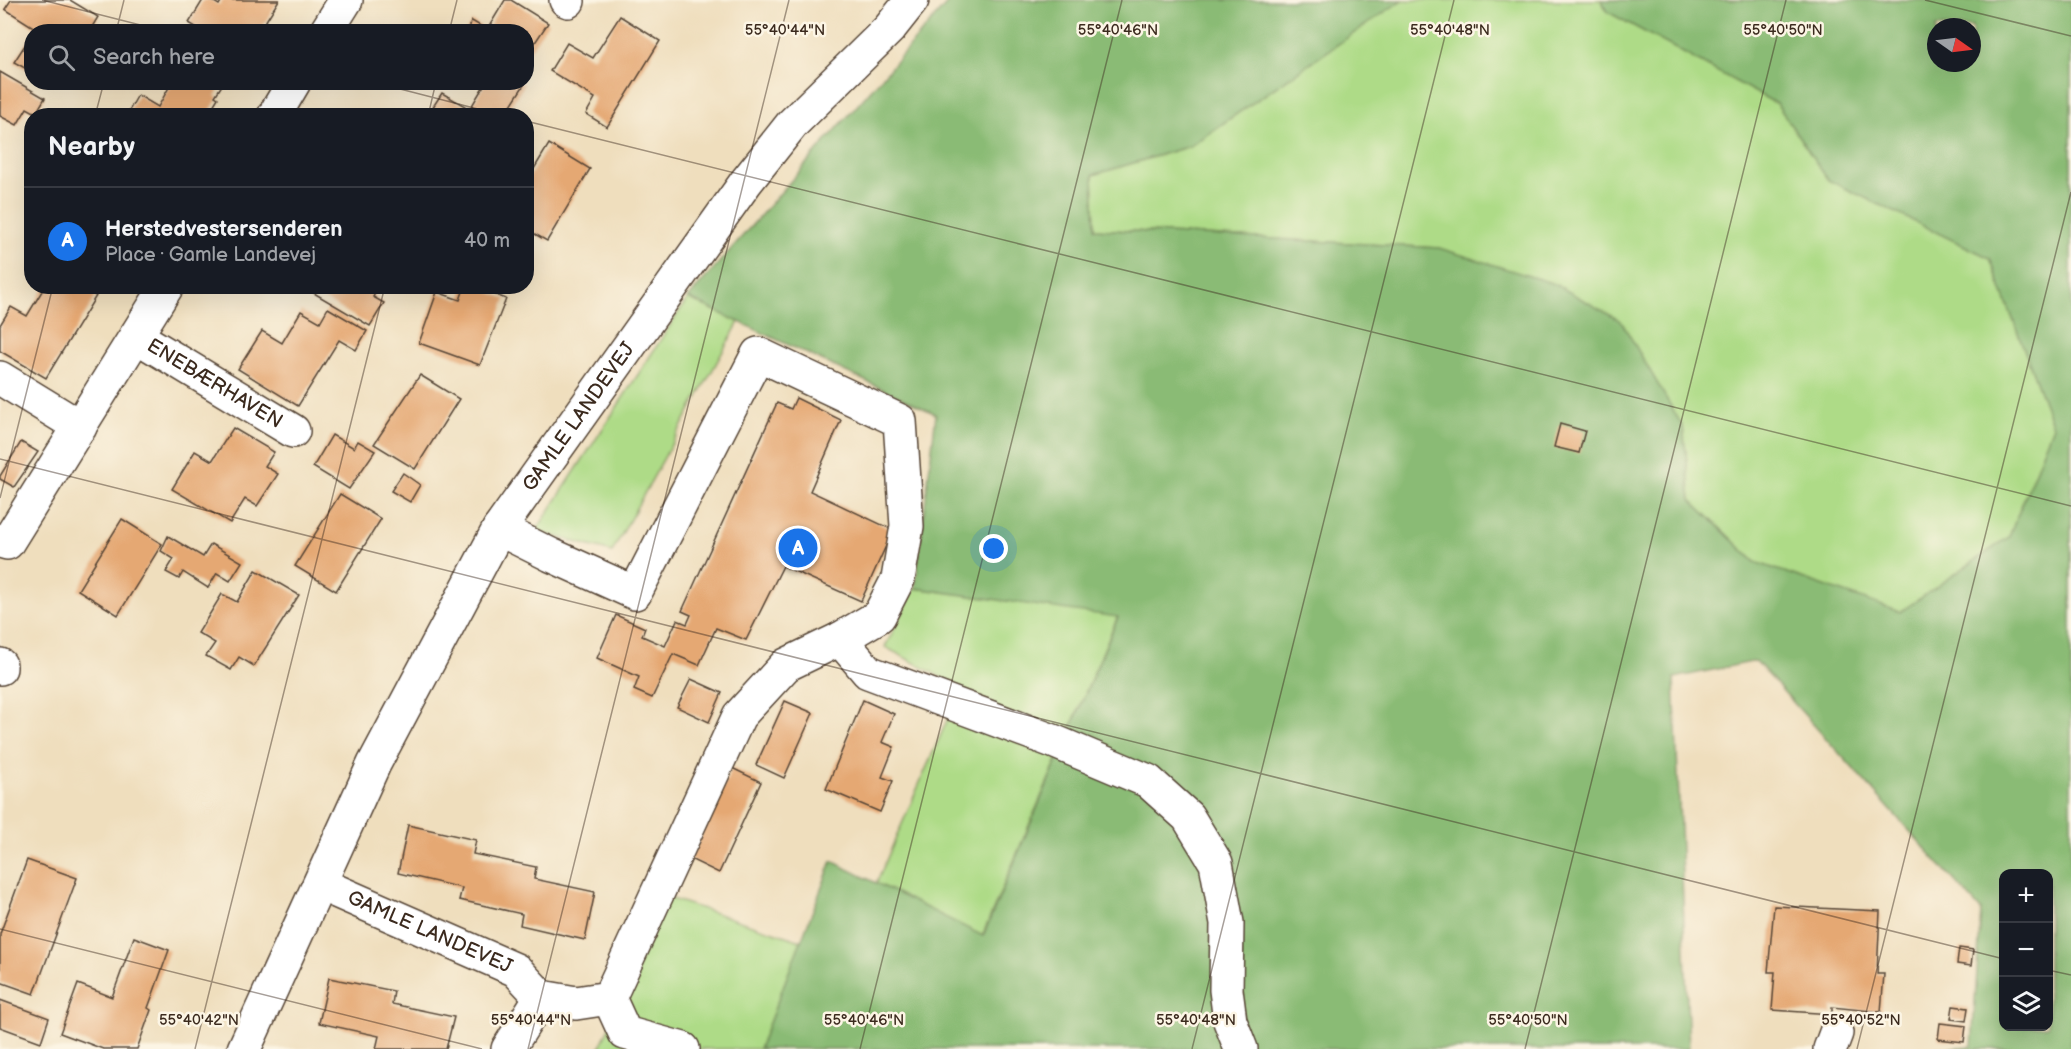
<!DOCTYPE html>
<html lang="en">
<head>
<meta charset="utf-8">
<style>
	:root { --surface:#171b24; --page:#242831; --text:#f1f3f6; --muted:#9ea1a6; --line:#363941; --accent:#1a73e8 }
	body { margin:0; font-family:"Balsamiq Sans",sans-serif; background:var(--page); color:var(--text) }
	.controls { position:absolute; right:18px; bottom:18px; display:grid; overflow:hidden; border-radius:12px; box-shadow:0 6px 24px #0002 }
	.controls button { width:54px; height:54px; display:grid; place-items:center; padding:0; border:0; border-bottom:2px solid var(--line); background:var(--surface); color:var(--text); font:30px sans-serif }
	.compass { position:absolute; left:1927px; top:18px; width:54px; height:54px; border-radius:50%; background:var(--surface); box-shadow:0 6px 24px #0002; rotate:104deg }
	.you { position:absolute; left:994px; top:549px; width:21px; height:21px; margin:-15px; border:4px solid #fff; border-radius:50%; background:#1a73e8; box-shadow:0 0 0 9px #1a73e833 }
	.badge { display:grid; place-items:center; width:39px; height:39px; border-radius:50%; background:var(--accent); color:#fff; font-size:20px; font-weight:700 }
	.pin { position:absolute; translate:-50% -50%; border:3px solid #fff; box-shadow:0 2px 6px #0006 }
	.list { margin:0; padding:0; list-style:none }
	h2 { display:flex; justify-content:space-between; align-items:center; height:78px; margin:0; padding:0 24px; font-size:26px }
	h2 small { font-size:20px; font-weight:400; color:var(--muted) }
	.list li { display:grid; grid-template-columns:39px 1fr auto; gap:18px; align-items:center; box-sizing:border-box; height:108px; padding:0 24px; border-top:2px solid var(--line) }
	.list b { display:block; font-size:22px; white-space:nowrap }
	.list p { margin:0; font-size:20px; white-space:nowrap; color:var(--muted) }
	.list em { font-size:20px; font-style:normal; color:var(--muted) }
	.icon { flex:none; width:33px; height:33px; fill:none; stroke:currentColor; stroke-width:2; stroke-linecap:round; stroke-linejoin:round }
	.map { position:relative; flex:none; width:2071px; height:1049px; overflow:hidden }
	.search { position:absolute; background:var(--surface); box-shadow:0 6px 24px #0002; left:24px; top:24px; width:510px; height:66px; display:flex; align-items:center; gap:15px; box-sizing:border-box; padding:0 21px; border-radius:24px; color:var(--muted); font-size:22px }
	.panel { position:absolute; background:var(--surface); box-shadow:0 6px 24px #0002; left:24px; top:108px; width:510px; height:186px; border-radius:24px }
	.map>svg:first-child { display:block }
</style>
</head>
<body>
<div class="map">
<svg width="2071" height="1049" viewBox="0 0 2071 1049">
	<rect width="100%" height="100%" fill="#fcf5e5"/>
	<filter id="ink" filterUnits="userSpaceOnUse"><feTurbulence type="fractalNoise" baseFrequency=".0167" numOctaves="2"/><feDisplacementMap in="SourceGraphic" scale="12" xChannelSelector="R" yChannelSelector="G"/><feConvolveMatrix kernelMatrix="1 2 1 2 8 2 1 2 1" color-interpolation-filters="sRGB"/></filter>
	<filter id="wash" filterUnits="userSpaceOnUse"><feTurbulence type="fractalNoise" baseFrequency=".008" numOctaves="4" result="noise"/><feDisplacementMap in="SourceGraphic" scale="24" xChannelSelector="R" yChannelSelector="G"/><feGaussianBlur stdDeviation="1.35" result="paint"/><feColorMatrix in="noise" values="0 0 0 0 0 0 0 0 0 0 0 0 0 0 0 0 0 1.4 0 .05"/><feComposite in="paint" operator="in"/></filter>
	<g filter="url(#wash)">
		<rect width="100%" height="100%" fill="#efdebd"/>
		<!-- green -->
		<g fill="#aedb87" stroke="#748252" stroke-width="1.5">
			<polygon points="1402,0 1601,0 1608,12 1777,104 1828,180 1990,258 2053,426 2009,537 1900,612 1755,562 1691,500 1683,427 1439,248 1095,229 1093,175 1190,146"/>
			<polygon points="688,298 739,322 612,552 536,531"/>
			<polygon points="915,588 1118,616 982,936 876,884 961,688 885,647"/>
			<polygon points="669,898 801,941 759,1049 599,1049"/>
		</g>
		<!-- forest -->
		<path fill="#8abb74" stroke="#627249" stroke-width="1.5" fill-rule="evenodd" d="M 950,0 L 1402,0 L 1190,146 L 1093,175 L 1095,229 L 1439,248 L 1555,284 L 1621,321 L 1683,427 L 1691,500 L 1755,562 L 1900,612 L 2009,537 L 2053,426 L 1990,258 L 1828,180 L 1777,104 L 1608,12 L 1601,0 L 2071,0 L 2071,1049 L 1929,1049 L 1972,1046 L 1981,910 L 1756,661 L 1674,678 L 1689,1049 L 759,1049 L 832,861 L 983,936 L 1118,617 L 915,588 L 936,414 L 688,298 ZM 1936,27 L 1972,27 L 1972,63 L 1936,63 ZM 2004,874 L 2048,874 L 2048,1026 L 2004,1026 Z"/>
		<g id="blocks">
			<!-- building -->
			<g fill="#e5a873">
				<polygon points="11,0 70,0 98,17 89,32 33,32 35,28 5,9"/>
				<polygon points="203,0 211,0 219,5 222,0 279,0 259,32 204,32 189,23"/>
				<polygon points="505,0 511,0 548,23 526,56 526,32 465,32 472,21 487,30"/>
				<polygon points="620,16 660,41 607,127 586,114 595,98 550,71 567,43 593,58"/>
				<polygon points="32,34 32,72 14,62"/>
				<polygon points="0,72 45,98 36,113 27,108 17,125 0,116"/>
				<polygon points="172,82 224,82 215,96 218,98 207,116 126,116 138,95 158,107"/>
				<polygon points="486,82 520,82 524,85 504,116 427,116 442,93 470,109"/>
				<polygon points="549,144 590,169 547,241 526,229 526,182"/>
				<polygon points="45,286 99,286 94,295 96,296 46,378 0,351 0,325 11,307 27,316"/>
				<polygon points="309,286 379,286 373,297 384,303 370,326 307,289"/>
				<polygon points="465,286 474,286 506,299 480,365 419,343 437,292 460,300"/>
				<polygon points="328,308 367,331 356,350 339,340 298,406 238,369 262,331 282,343 301,311 320,322"/>
				<polygon points="420,375 459,399 415,469 374,444"/>
				<polygon points="796,398 841,420 810,491 893,530 861,601 783,566 746,640 716,628 699,665 673,654 652,698 634,690 639,677 597,658 616,615 645,628 642,636 665,646 677,620 687,624 691,615 682,611 777,403 791,409"/>
				<polygon points="1560,424 1585,431 1579,453 1554,447"/>
				<polygon points="233,428 274,452 265,466 278,474 257,506 245,499 230,523 172,489 195,451 212,461"/>
				<polygon points="332,435 354,448 358,441 375,451 349,489 313,467"/>
				<polygon points="21,442 38,452 14,487 0,479 0,476"/>
				<polygon points="403,473 420,485 410,502 391,491"/>
				<polygon points="340,494 381,519 336,591 295,566"/>
				<polygon points="122,519 162,544 118,615 78,590"/>
				<polygon points="168,536 203,557 211,544 242,562 230,581 217,573 208,588 183,572 179,579 166,572 174,559 161,551"/>
				<polygon points="256,570 299,595 254,666 239,657 231,670 206,656 215,643 198,633 222,594 237,602"/>
				<polygon points="691,679 722,693 709,722 677,707"/>
				<polygon points="863,700 894,714 882,742 894,747 882,777 893,781 880,812 826,789"/>
				<polygon points="785,701 813,713 784,778 756,765"/>
				<polygon points="732,768 761,782 719,873 690,859"/>
				<polygon points="408,825 476,840 473,854 536,867 534,879 595,892 585,940 520,925 522,914 459,900 462,888 398,873"/>
				<polygon points="27,860 77,878 34,994 0,982 0,934"/>
				<polygon points="1774,906 1880,911 1877,974 1884,974 1881,1012 1832,1007 1832,1014 1772,1010 1775,972 1768,972"/>
				<polygon points="134,937 169,950 148,1008 151,1010 137,1049 103,1049 60,1033 78,984 112,997"/>
				<polygon points="1959,948 1973,950 1971,966 1957,964"/>
				<polygon points="329,978 394,991 392,1004 454,1017 446,1049 376,1049 379,1036 319,1023"/>
				<polygon points="0,1000 49,1018 41,1042 0,1027"/>
				<polygon points="1953,1006 1968,1008 1966,1021 1951,1019"/>
				<polygon points="1940,1023 1966,1026 1964,1042 1938,1039"/>
			</g>
		</g>
	</g>
	<g filter="url(#ink)">
		<use href="#blocks" fill-opacity="0" stroke="#564536" stroke-width="1.5"/>
		<g fill="none" stroke-linecap="round" stroke-linejoin="round">
			<!-- minor casing -->
			<g stroke="#564536" stroke-width="36">
				<g id="minor">
					<polyline points="566,0 568,1"/>
					<polyline points="326,32 346,0"/>
					<polyline points="274,116 294,82"/>
					<path id="s1" d="M 136,336 L 293,431"/>
					<polyline points="0,378 80,427"/>
					<polyline points="499,529 551,555 635,593 758,354 900,421 907,526 898,579 879,616 840,639 786,665 739,716 609,998 576,1003 541,997"/>
					<polyline points="0,541 7,543 167,286"/>
					<polyline points="840,639 868,672 1053,741 1148,781 1188,817 1216,863 1227,923 1226,990 1230,1021 1241,1049"/>
					<polyline points="0,665 0,668"/>
					<path id="s2" d="M 320,884 L 516,970 L 541,997 L 508,1049"/>
					<polyline points="609,998 625,1033 683,1049"/>
					<path id="s3" d="M 244,1049 L 374,764 L 499,529 L 746,182 L 792,124 L 889,29 L 912,0"/>
					<polyline points="1830,1049 1836,1033"/>
				</g>
			</g>
			<!-- minor -->
			<use href="#minor" stroke="#fff" stroke-width="33"/>
		</g>
	</g>
	<!-- ticks -->
	<path fill="none" stroke="#3b2a1e" stroke-width="1.5" stroke-opacity="0.45" d="M 42,0 L 168,32M 1925,0 L 2071,36M 116,32 L 124,0M 449,32 L 457,0M 373,82 L 505,116M 95,116 L 104,82M 428,116 L 436,82M 526,121 L 2071,506M 0,459 L 2004,959M 0,498 L 53,286M 0,929 L 482,1049M 2048,970 L 2071,975M 195,1049 L 385,286M 528,1049 L 789,0M 860,1049 L 1122,0M 1192,1049 L 1454,0M 1525,1049 L 1786,0M 1857,1049 L 2071,192"/>
	<g text-anchor="middle" dominant-baseline="central" stroke-width="5" stroke-linejoin="round" paint-order="stroke">
		<!-- street labels -->
		<g font-size="20" fill="#3b2a1e" stroke="#fcf5e5">
			<text stroke="none"><textPath href="#s1" startOffset="92">ENEBÆRHAVEN</textPath></text>
			<text stroke="none"><textPath href="#s3" startOffset="717">GAMLE LANDEVEJ</textPath></text>
			<text stroke="none"><textPath href="#s2" startOffset="120">GAMLE LANDEVEJ</textPath></text>
		</g>
	</g>
	<g font-size="15" text-anchor="middle" fill="#3b2a1e" stroke="#fcf5e5" stroke-width="5" stroke-linejoin="round" paint-order="stroke">
		<text x="785" y="35">55°40'44"N</text>
		<text x="1118" y="35">55°40'46"N</text>
		<text x="1450" y="35">55°40'48"N</text>
		<text x="1783" y="35">55°40'50"N</text>
		<text x="199" y="1025">55°40'42"N</text>
		<text x="531" y="1025">55°40'44"N</text>
		<text x="864" y="1025">55°40'46"N</text>
		<text x="1196" y="1025">55°40'48"N</text>
		<text x="1528" y="1025">55°40'50"N</text>
		<text x="1861" y="1025">55°40'52"N</text>
	</g>
</svg>
<div class="controls">
<button>+</button>
<button>−</button>
<button><svg class="icon" aria-label="layers" viewBox="0 0 24 24"><path d="M12 4l9 5-9 5-9-5zM3 14l9 5 9-5"/></svg></button>
</div>
<svg class="compass" viewBox="-18 -18 36 36"><path d="M0-13l5 13h-10z" fill="#e53935"/><path d="M0 13l5-13h-10z" fill="#9ea1a6"/></svg>
<div class="you"></div>
<div class="pin badge" style="left:798px;top:548px">A</div>
<div class="search"><svg class="icon" aria-label="search" viewBox="0 0 24 24"><circle cx="10" cy="10" r="6"/><path d="M15 15l6 6"/></svg>Search here</div>
<section class="panel">
<h2>Nearby<small></small></h2>
<ul class="list">
<li><span class="badge">A</span><div><b>Herstedvestersenderen</b><p>Place · Gamle Landevej</p></div><em>40 m</em></li>
</ul>
</section>
</div>
</body>
</html>
